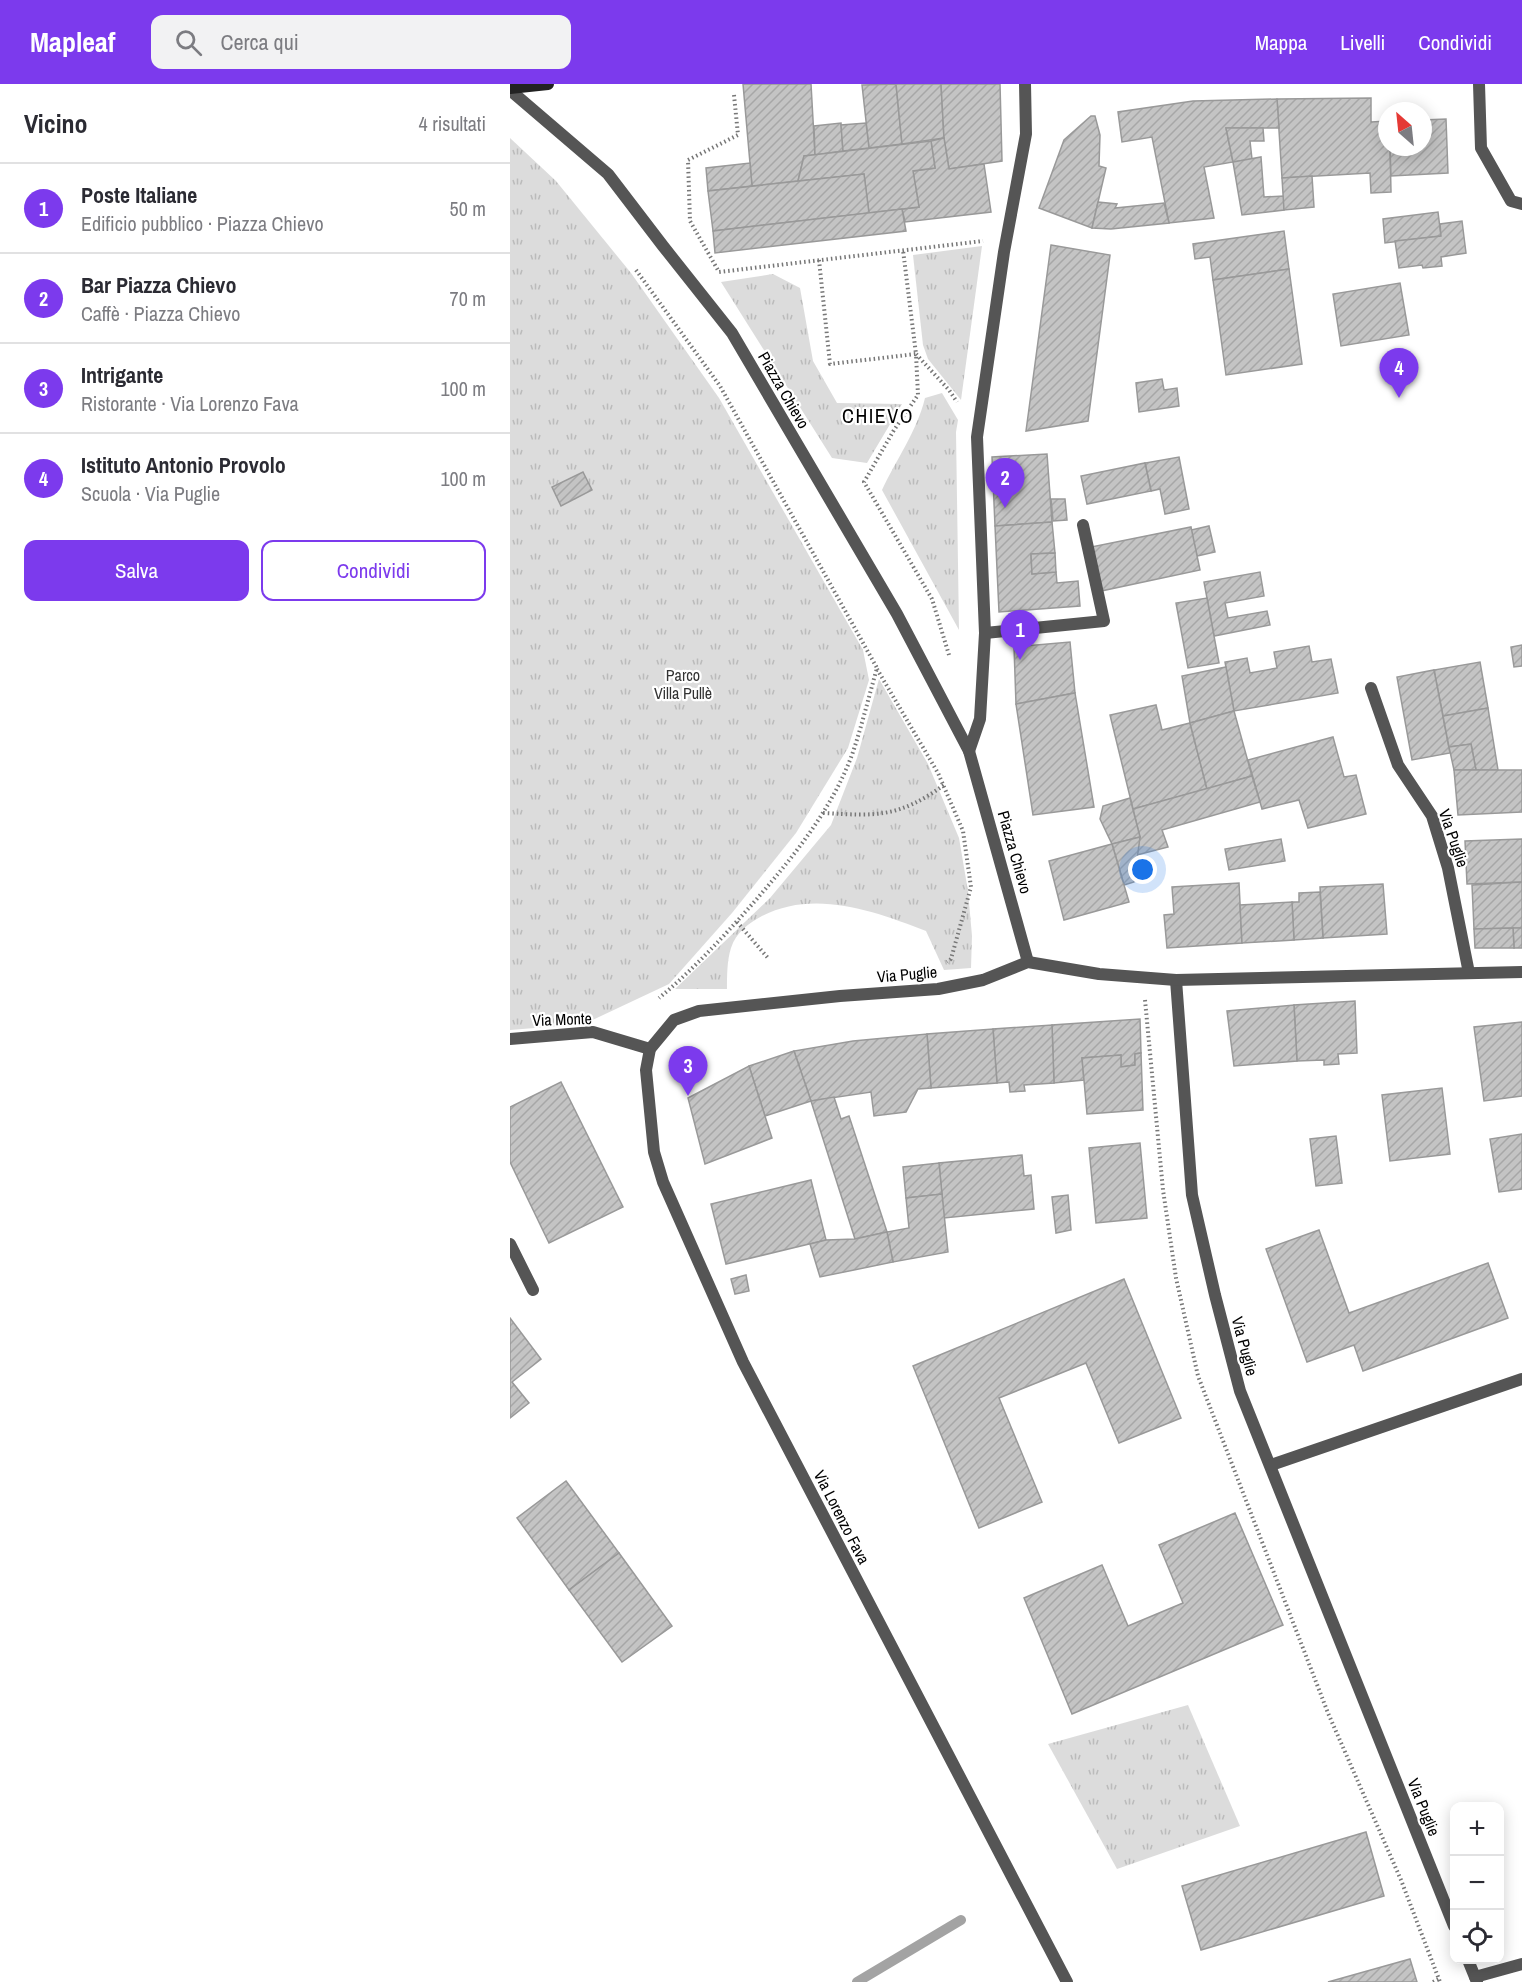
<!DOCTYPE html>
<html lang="it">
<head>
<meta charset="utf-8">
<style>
	:root { --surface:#fff; --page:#f2f2f3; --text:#2b2b33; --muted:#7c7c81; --line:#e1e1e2; --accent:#7c3aed }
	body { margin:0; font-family:"Archivo Narrow",sans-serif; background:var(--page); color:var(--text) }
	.controls { position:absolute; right:18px; bottom:18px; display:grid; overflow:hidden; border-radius:12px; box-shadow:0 3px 15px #0003 }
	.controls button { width:54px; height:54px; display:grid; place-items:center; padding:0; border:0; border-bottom:2px solid var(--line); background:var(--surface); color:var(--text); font:30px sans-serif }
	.compass { position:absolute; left:868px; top:18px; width:54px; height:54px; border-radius:50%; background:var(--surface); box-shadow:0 3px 15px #0003; rotate:333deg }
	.you { position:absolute; left:633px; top:786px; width:21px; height:21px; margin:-15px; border:4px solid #fff; border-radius:50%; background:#1a73e8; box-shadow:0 0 0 9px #1a73e833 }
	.badge { display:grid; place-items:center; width:39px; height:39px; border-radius:50%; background:var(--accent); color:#fff; font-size:20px; font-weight:700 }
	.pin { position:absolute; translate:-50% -50px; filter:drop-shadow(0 2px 3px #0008) }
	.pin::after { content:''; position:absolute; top:32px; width:21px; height:18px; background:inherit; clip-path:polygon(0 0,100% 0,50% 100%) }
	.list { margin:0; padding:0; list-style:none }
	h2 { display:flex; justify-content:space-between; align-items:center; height:78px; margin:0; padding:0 24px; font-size:26px }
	h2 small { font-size:20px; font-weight:400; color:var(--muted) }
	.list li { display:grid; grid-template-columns:39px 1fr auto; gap:18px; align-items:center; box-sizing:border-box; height:90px; padding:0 24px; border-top:2px solid var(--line) }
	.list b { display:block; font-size:22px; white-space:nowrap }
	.list p { margin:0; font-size:20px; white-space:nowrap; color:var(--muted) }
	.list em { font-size:20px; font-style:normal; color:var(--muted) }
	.actions { display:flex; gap:12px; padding:18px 24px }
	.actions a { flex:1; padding:14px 0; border:2px solid var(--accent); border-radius:12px; text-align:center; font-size:21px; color:var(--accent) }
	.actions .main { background:var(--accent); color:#fff }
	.icon { flex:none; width:33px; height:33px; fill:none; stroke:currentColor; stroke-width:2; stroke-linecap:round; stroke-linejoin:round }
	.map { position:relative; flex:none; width:1012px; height:1898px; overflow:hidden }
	header { display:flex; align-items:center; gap:36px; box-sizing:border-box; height:84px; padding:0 30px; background:var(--accent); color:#fff }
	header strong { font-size:28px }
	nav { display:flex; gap:33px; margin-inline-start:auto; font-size:21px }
	.search { width:420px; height:54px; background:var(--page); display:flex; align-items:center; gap:15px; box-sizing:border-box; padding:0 21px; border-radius:12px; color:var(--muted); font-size:22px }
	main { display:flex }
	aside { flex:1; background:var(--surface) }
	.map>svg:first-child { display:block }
</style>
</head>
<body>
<header>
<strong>Mapleaf</strong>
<div class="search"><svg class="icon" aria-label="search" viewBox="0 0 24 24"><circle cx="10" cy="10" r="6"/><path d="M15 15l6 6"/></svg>Cerca qui</div>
<nav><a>Mappa</a><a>Livelli</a><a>Condividi</a></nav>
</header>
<main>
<aside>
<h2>Vicino<small>4 risultati</small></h2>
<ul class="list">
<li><span class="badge">1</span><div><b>Poste Italiane</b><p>Edificio pubblico · Piazza Chievo</p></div><em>50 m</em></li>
<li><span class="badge">2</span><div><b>Bar Piazza Chievo</b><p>Caffè · Piazza Chievo</p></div><em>70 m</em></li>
<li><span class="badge">3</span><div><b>Intrigante</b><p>Ristorante · Via Lorenzo Fava</p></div><em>100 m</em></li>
<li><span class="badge">4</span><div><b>Istituto Antonio Provolo</b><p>Scuola · Via Puglie</p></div><em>100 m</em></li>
</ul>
<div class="actions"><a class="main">Salva</a><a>Condividi</a></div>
</aside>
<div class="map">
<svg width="1012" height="1898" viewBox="0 0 1012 1898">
	<defs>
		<pattern id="grass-tufts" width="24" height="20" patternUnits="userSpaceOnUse" patternTransform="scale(1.5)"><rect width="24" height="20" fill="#dcdcdc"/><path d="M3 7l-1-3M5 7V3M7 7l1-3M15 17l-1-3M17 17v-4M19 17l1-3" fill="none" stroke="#bbb"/></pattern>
		<pattern id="building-hatch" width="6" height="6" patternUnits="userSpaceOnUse" patternTransform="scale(1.5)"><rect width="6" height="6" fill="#c4c4c4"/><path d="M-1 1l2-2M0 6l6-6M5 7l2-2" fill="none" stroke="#a7a7a7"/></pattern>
	</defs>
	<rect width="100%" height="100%" fill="#fff"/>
	<!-- grass -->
	<g fill="url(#grass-tufts)">
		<polygon points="0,54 46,97 121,189 209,314 353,566 359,596 338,664 286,749 222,829 159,900 74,940 0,946"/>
		<polygon points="472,162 451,316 418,275 413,261 403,171"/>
		<polygon points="263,190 290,204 303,277 327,319 392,320 357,379 322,374 211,198"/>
		<path d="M 432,309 L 448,336 L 446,348 L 449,546 L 372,406 C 386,376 407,347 415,314 Z"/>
		<path d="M 369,595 L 418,680 L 449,754 L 458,807 L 462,852 L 461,884 L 434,886 L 416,847 C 365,827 304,805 252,832 C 239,839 226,848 221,864 C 217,876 217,892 217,905 L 165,905 L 260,814 L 321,741 L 347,674 Z"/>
		<polygon points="678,1621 730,1742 607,1785 538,1660"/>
	</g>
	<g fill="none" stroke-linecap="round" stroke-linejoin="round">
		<!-- stream -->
		<polyline stroke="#a3a3a3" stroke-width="10" points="347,1898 451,1836"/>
	</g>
	<!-- building -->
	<g fill="url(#building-hatch)" stroke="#999" stroke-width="1.5">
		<polygon points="233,0 301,0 305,71 294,72 288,97 242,102"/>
		<polygon points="386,0 392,60 359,64 352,1"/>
		<polygon points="386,0 431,0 434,54 392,60"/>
		<polygon points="431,0 490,0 492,77 439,85 434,54"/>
		<polygon points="861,14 861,38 877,37 877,63 880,63 881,108 861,109 860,89 772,94 767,15"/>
		<polygon points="767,15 769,44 716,44 723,78 694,83 704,134 659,139 642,53 612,58 608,28 683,17"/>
		<polygon points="581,32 585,32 590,51 589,82 596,84 582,144 529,124 554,56"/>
		<polygon points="936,35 938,89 881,92 880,63 913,63 913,36"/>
		<polygon points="331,39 333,67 305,71 304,42"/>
		<polygon points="356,39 359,64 333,67 331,41"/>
		<polygon points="716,44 753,44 754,57 740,57 742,75 723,78"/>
		<polygon points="434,54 439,85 474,80 481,128 395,138 392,125 409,123 403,87 425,84 421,57"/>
		<polygon points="421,57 425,84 403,87 409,123 359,129 354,90 288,97 294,72"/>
		<polygon points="751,73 754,113 774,112 774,126 732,131 723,78"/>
		<polygon points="240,79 242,102 198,107 196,84"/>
		<polygon points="354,90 359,129 203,147 198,107"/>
		<polygon points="802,92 804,123 774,126 772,94"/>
		<polygon points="588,118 607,120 605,124 654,119 659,139 601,145 582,144"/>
		<polygon points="392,125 396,147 205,169 203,147"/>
		<polygon points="928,128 931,152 875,159 873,135"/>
		<polygon points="952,137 956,169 931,173 932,182 913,184 912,181 889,184 885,157 931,152 930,140"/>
		<polygon points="774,147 779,185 703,196 700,173 685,175 683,160"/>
		<polygon points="541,161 600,171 578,337 516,347"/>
		<polygon points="779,185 792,280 716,291 703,196"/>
		<polygon points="890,199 899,251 831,262 823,210"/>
		<polygon points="652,295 654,306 667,304 669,322 629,328 626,299"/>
		<polygon points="537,370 542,438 485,442 482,373"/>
		<polygon points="669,373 679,425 655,430 650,405 641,407 635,379"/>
		<polygon points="635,379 641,407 577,420 571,392"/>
		<polygon points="73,388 82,406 51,422 42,403"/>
		<polygon points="541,415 555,415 557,436 543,437"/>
		<polygon points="542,438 545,469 521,470 522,490 546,488 547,499 568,497 570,522 489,528 485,442"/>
		<polygon points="699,442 705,468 687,472 681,446"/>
		<polygon points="681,443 690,486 591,507 581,463"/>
		<polygon points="545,469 546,488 522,490 521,470"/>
		<polygon points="750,488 754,512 715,519 718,534 757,527 760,541 704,552 694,498"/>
		<polygon points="697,514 709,579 678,584 666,519"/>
		<polygon points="560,558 565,609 506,620 504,563"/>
		<polygon points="1012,561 1012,582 1004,583 1001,563"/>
		<polygon points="799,562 802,578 821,575 828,609 724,627 715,578 737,574 740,589 767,584 764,568"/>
		<polygon points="970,578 978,624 933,632 924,586"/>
		<polygon points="716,583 724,627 680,639 672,592"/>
		<polygon points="924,586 940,669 902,676 887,593"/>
		<polygon points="565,609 584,723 523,731 506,620"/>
		<polygon points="646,621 652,646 680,639 697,705 623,725 600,631"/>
		<polygon points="978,624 988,686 966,686 961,660 939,663 933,632"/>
		<polygon points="724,627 742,692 697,705 680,639"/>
		<polygon points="823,653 834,693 846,691 856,730 798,744 789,716 752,725 738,676"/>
		<polygon points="961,660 966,686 944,686 939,663"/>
		<polygon points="944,686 1012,686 1012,728 948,731"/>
		<polygon points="742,692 750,718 652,746 658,763 627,771 630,753 623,725"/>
		<polygon points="620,714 630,753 602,760 590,735 593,722"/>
		<polygon points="630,753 624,798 614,801 602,760"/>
		<polygon points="771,755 775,777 719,786 715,765"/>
		<polygon points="1012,755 1012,798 957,800 955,757"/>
		<polygon points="602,760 619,818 554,836 539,777"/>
		<polygon points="1012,798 1012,844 964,845 962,801"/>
		<polygon points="729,799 732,859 657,864 654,831 664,830 662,803"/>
		<polygon points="873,800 877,850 813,854 810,803"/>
		<polygon points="810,808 813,854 784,856 782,818 789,818 789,809"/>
		<polygon points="782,818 784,856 732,859 730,821"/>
		<polygon points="1003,844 1012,844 1012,864 1004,864"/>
		<polygon points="1003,844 1004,864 965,864 964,845"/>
		<polygon points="845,917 847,969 828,970 829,980 814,981 814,976 787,977 784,921"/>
		<polygon points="784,921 787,977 724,982 717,927"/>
		<polygon points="630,935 631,969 625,970 625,981 611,983 611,971 572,974 574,996 544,999 542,941"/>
		<polygon points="1012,938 1012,1012 974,1017 964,943"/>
		<polygon points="542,941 544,999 514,1001 515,1007 500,1008 499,998 487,999 483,945"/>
		<polygon points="483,945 487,999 421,1004 417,950"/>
		<polygon points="417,950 421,1004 408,1005 396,1028 364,1032 361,1008 301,1017 284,967 343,957"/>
		<polygon points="284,967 301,1017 255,1032 239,982"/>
		<polygon points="631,969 633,1026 577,1030 572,974 611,971 611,983 625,981 625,970"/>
		<polygon points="239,982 262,1054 195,1080 178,1014"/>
		<polygon points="51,998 113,1123 39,1159 0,1078 0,1023"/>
		<polygon points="932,1004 940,1070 880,1077 872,1011"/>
		<polygon points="324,1013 331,1035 339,1032 377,1148 345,1155 301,1017"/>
		<polygon points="1012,1050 1012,1105 989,1108 980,1055"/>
		<polygon points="826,1052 832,1099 806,1102 800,1055"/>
		<polygon points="630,1059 637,1134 586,1139 579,1064"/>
		<polygon points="512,1071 514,1092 521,1091 524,1125 434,1134 429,1079"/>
		<polygon points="429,1079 432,1110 396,1114 393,1083"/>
		<polygon points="301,1096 316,1156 216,1180 201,1120"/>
		<polygon points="432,1110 438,1168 383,1178 377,1148 399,1144 396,1114"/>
		<polygon points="558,1111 561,1146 546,1149 542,1113"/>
		<polygon points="809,1146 839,1229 978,1179 998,1234 853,1287 844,1261 797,1278 756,1165"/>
		<polygon points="377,1148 383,1178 310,1193 300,1160 316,1156 345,1155"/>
		<polygon points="236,1191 239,1207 225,1210 221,1195"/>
		<polygon points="614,1195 671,1334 609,1359 576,1279 489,1314 532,1418 469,1444 403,1282"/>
		<polygon points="0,1234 31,1275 2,1298 19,1319 0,1334"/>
		<polygon points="56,1397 109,1469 59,1506 7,1434"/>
		<polygon points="725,1429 773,1541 562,1630 514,1514 592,1481 618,1542 673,1519 649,1461"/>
		<polygon points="109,1469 162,1542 112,1578 59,1506"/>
		<polygon points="856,1748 874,1812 691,1866 672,1802"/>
		<polygon points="900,1875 907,1898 818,1898"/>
	</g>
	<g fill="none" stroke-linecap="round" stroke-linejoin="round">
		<!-- path -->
		<g stroke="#777" stroke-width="4" stroke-dasharray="1.5 3" stroke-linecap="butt">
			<polyline points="224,11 228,51 178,76 180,137 209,188 473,157"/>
			<polyline points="309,176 320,280 406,270 393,166"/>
			<path d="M 126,186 L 210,302 L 367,584 C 359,612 352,641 343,668 C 323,724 284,772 245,817 C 215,851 184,885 149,914"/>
			<polyline points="439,571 422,515 354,398 384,346 408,311 406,270 439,306 447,318"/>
			<polyline points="367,585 428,689 453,747 461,803 441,875 437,878"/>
			<path d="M 313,729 C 367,732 388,734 434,701"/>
			<polyline points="227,838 258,874"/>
			<polyline points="635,916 653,1106 666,1194 688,1292 818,1629 891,1796 930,1898"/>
			<polyline points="923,1898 929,1895"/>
		</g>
		<!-- lane -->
		<polyline stroke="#555" stroke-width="12" points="969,0 971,64 1001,117 1012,120"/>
		<!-- street -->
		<g stroke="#555" stroke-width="12">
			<polyline points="0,6 98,90 153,162 222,249 387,530 459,667 518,878"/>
			<polyline points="475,549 594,537 573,441"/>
			<polyline points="861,604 888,681 922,732 938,784 959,889"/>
			<polyline points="459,667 470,635 475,549 467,353 494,168 516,50 515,0"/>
			<polyline points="666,896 682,1111 705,1211 730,1307 944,1842"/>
			<polyline points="0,955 83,948 140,965"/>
			<polyline points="0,1160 23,1206"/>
			<polyline points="761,1381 1012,1295"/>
			<polyline points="958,1876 967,1898"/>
			<polyline points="965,1893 1012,1880"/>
			<polyline points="557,1898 233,1278 153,1098 144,1068 136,986 140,965 164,936 189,927 330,912 428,905 473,896 518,878 589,890 666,896 1012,888"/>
		</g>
		<!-- secondary -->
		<polyline stroke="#222" stroke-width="12" points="0,4 38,0"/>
	</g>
	<g text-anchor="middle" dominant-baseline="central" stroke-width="4.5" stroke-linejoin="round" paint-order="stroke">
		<!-- street labels -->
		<g font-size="16" fill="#000" stroke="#fff">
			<text transform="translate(274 306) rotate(60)">Piazza Chievo</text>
			<text transform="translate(944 754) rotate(71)">Via Puglie</text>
			<text transform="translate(505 768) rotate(74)">Piazza Chievo</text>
			<text transform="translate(397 890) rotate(-5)">Via Puglie</text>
			<text transform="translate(52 935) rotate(-2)">Via Monte</text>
			<text transform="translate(735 1262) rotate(75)">Via Puglie</text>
			<text transform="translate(332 1433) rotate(63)">Via Lorenzo Fava</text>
			<text transform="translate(914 1723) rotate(68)">Via Puglie</text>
		</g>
		<!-- park labels -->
		<g font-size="16" fill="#333" stroke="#fff">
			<text x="173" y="591">Parco<tspan x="173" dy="18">Villa Pullè</tspan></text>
		</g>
		<!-- quarter labels -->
		<g font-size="20" letter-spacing="1.5" fill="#000" stroke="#fff">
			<text x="368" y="331">CHIEVO</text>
		</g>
	</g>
</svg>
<div class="controls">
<button>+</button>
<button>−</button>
<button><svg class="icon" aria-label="locate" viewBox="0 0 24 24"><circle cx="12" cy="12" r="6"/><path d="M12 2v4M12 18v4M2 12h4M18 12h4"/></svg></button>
</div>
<svg class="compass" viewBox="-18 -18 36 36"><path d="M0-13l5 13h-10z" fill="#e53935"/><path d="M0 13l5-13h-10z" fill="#7c7c81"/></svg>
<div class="you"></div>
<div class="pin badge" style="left:510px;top:576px">1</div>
<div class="pin badge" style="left:495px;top:424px">2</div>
<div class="pin badge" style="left:178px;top:1012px">3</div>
<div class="pin badge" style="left:889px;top:314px">4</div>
</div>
</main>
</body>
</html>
